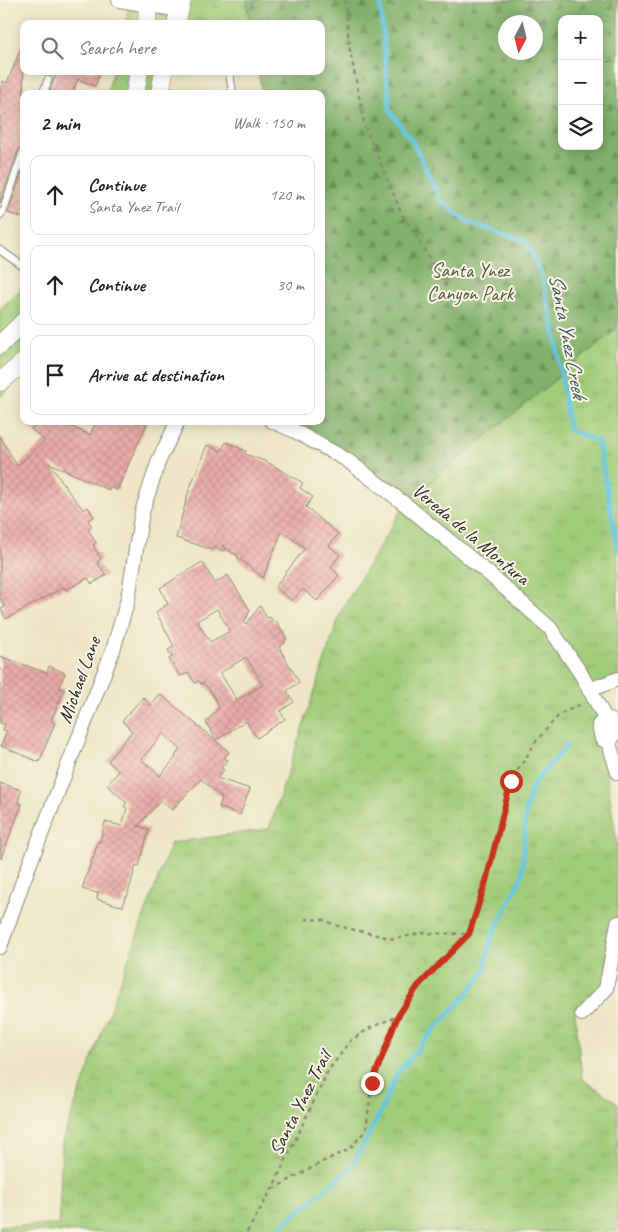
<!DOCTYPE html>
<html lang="en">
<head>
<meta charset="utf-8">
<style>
	:root { --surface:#fff; --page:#f6f6f6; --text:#222; --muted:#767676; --line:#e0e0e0 }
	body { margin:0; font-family:Caveat,sans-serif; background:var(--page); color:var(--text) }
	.controls { position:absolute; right:15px; top:15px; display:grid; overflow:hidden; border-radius:10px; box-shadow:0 2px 12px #0003 }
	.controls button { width:45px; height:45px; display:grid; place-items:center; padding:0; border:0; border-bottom:1px solid var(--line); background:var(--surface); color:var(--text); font:25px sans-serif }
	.compass { position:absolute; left:498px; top:15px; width:45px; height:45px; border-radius:50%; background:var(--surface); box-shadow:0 2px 12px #0003; rotate:187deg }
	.stop { position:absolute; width:15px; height:15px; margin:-11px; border:4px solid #c8321e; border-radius:50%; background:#fff }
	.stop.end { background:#c8321e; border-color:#fff; box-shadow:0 1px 5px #0008 }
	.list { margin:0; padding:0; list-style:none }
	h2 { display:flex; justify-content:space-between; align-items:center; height:65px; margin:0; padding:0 20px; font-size:21px }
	h2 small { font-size:16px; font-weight:400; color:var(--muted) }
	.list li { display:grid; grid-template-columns:32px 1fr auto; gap:15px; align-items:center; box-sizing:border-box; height:80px; margin:0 10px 10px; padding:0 10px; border:1px solid var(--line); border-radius:10px }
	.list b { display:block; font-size:19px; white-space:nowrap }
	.list p { margin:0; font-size:16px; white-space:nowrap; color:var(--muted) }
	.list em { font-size:16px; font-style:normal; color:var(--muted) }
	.icon { flex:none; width:28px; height:28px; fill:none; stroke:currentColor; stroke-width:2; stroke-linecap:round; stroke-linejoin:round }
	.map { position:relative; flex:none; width:618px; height:1232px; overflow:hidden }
	.search { position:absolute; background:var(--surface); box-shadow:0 2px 12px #0003; left:20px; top:20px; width:305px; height:55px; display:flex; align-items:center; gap:12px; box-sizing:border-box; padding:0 18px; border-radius:10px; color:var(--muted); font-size:19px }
	.panel { position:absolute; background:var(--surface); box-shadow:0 2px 12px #0003; left:20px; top:90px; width:305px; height:335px; border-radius:10px }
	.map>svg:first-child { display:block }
</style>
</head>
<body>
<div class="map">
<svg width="618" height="1232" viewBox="0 0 618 1232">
	<defs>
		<pattern id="grass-tufts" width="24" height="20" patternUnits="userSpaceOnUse" patternTransform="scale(1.25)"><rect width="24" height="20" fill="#a1cc79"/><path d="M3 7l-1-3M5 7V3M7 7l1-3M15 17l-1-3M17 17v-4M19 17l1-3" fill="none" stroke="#8baf69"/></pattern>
		<pattern id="forest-firs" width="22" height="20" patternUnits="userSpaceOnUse" patternTransform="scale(1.25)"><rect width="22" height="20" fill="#80b069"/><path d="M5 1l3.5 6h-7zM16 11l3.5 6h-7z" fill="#698f57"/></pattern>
		<pattern id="building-cross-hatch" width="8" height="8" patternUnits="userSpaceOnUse" patternTransform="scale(1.25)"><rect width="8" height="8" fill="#e9aba7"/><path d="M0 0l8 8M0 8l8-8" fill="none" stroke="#c89390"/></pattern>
	</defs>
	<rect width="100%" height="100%" fill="#fcf5e5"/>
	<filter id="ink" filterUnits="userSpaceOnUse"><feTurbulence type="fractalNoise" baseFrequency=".02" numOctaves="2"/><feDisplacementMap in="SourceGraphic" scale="10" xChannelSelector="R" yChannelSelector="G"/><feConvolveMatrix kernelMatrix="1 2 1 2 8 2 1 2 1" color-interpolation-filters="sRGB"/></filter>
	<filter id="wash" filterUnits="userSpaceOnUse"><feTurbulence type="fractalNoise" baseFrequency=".0096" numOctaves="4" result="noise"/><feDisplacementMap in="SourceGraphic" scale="20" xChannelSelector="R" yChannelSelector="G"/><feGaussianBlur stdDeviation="1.12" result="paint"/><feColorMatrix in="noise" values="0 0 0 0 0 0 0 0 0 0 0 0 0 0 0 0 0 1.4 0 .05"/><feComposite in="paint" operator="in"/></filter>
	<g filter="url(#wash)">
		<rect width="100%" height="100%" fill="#eee6c6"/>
		<!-- grass -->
		<g fill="url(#grass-tufts)" stroke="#667c52" fill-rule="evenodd">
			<path d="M 130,0 L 618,0 L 618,686 L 594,695 L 618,850 L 618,916 L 602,988 L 575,1012 L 582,1079 L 618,1103 L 618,1232 L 0,1232 L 0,1226 L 59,1225 L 62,1141 L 171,843 L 269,829 L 341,611 L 406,502 L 321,94 L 321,24 L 247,4 L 250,24 L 125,24 ZM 562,19 L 599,19 L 599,146 L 562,146 ZM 506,22 L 536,22 L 536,52 L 506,52 Z"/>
			<polygon points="113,71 168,71 165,94 107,94"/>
			<polygon points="24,286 24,376 0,397 0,309"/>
		</g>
		<!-- forest -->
		<path fill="url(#forest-firs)" stroke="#566e4a" fill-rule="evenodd" d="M 247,0 L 618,0 L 618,328 L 406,502 L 294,427 L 291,421 L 321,421 L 321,94 L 262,94 L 258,71 L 321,71 L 321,24 L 250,24 ZM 562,19 L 599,19 L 599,146 L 562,146 ZM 506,22 L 536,22 L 536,52 L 506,52 Z"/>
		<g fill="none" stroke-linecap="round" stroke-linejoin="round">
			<!-- stream -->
			<g stroke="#63c6e1" stroke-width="4.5">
				<polyline points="380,0 390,111 413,142 441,201 469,223 526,241 540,272 554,326 569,430 598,441 618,549"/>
				<polyline points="276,1232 277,1229 351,1168 380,1113 397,1074 431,1033 465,996 485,971 491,939 522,876 526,808 534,783 567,745"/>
			</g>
		</g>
		<g id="blocks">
			<!-- building -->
			<g fill="url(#building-cross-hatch)" fill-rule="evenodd">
				<polygon points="23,43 24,145 19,148 0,203 0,88 3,81 7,83"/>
				<polygon points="57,71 101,71 95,86 78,79 72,94 49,94"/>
				<polygon points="24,167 24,218 8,213"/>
				<polygon points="38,421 59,421 90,435 97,421 148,421 117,490 110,487 109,490 49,463 68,491 84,510 88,507 94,517 88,520 92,527 88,529 96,543 93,545 101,559 97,562 106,575 92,584 88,578 66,590 64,587 6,619 1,609 5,607 0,598 0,436 17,466 45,441 31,429"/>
				<polygon points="226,442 246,451 245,454 267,462 303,483 300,488 313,497 306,507 338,534 329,546 340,555 331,567 339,575 317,601 303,589 292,601 275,587 305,548 282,531 263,578 237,557 238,555 232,553 222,545 226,551 214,547 213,550 176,538 189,490 207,445 221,451"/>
				<path d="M 202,562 L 215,583 L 228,575 L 250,610 L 244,623 L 246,624 L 260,606 L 267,618 L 270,617 L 274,623 L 276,621 L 287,639 L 284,641 L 285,643 L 279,647 L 299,682 L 287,691 L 294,702 L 280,711 L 285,719 L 257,738 L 246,721 L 216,740 L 206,722 L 219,707 L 217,703 L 210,690 L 203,683 L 201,684 L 199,681 L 195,683 L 189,673 L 180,676 L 169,659 L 172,657 L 168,650 L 174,646 L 156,612 L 168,604 L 160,588 ZM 217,609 L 230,631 L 210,642 L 197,621 ZM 246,657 L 263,685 L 237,700 L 220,673 Z"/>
				<polygon points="0,656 47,673 49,666 65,673 59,688 64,690 51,721 55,723 39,762 1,746 7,731 3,730 5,724 0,723"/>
				<path d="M 160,694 L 229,752 L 224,758 L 228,760 L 221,768 L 224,770 L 217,778 L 250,789 L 240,815 L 219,807 L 222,798 L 201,779 L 172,810 L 161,800 L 138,826 L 149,829 L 139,866 L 136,865 L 127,897 L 125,897 L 123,906 L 117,905 L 97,899 L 98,893 L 82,889 L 92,859 L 93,859 L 98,841 L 100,842 L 105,822 L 122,826 L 127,808 L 124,806 L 127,803 L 107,785 L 119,771 L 108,761 L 132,731 L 122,721 L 143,697 L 151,705 ZM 163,734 L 180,749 L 175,756 L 176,757 L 160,776 L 141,759 Z"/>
				<polygon points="0,783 21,790 18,803 22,804 1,859"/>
			</g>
		</g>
	</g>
	<g filter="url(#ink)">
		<use href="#blocks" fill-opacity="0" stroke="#8c8878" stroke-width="1"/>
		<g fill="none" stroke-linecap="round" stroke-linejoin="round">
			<!-- service casing -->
			<g stroke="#8c8878" stroke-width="9">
				<g id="service">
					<polyline points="229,71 233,94"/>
					<polyline points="161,89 184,94"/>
					<polyline points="43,94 48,80"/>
					<polyline points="5,205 24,150"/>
					<polyline points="0,215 3,211"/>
					<polyline points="0,250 24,267"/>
				</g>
			</g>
			<!-- minor casing -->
			<g stroke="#8c8878" stroke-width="16">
				<g id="minor">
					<polyline points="119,0 180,10"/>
					<polyline points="272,421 293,430 347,460 406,505 488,573 550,628 581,674 605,718 611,720 614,735 609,743"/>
					<polyline points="589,690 618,679"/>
					<polyline points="605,718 599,725 602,739 609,743 618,773"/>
					<polyline points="0,947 23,881 113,650 128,599 142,512 159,460 178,421"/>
					<polyline points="582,1014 606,989 618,923"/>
				</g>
			</g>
			<!-- tertiary casing -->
			<g stroke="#8c8878" stroke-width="19">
				<g id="tertiary">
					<polyline points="147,24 148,0"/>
					<polyline points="176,24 182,0"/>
					<polyline points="135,94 139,71"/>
					<polyline points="160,94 164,71"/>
					<polyline points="0,345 24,321"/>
					<polyline points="0,382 24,362"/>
				</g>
			</g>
			<!-- path -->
			<g stroke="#8c8878" stroke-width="2.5" stroke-dasharray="4 4" stroke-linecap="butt">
				<polyline points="345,0 349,45 365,127 402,214 448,289"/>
				<polyline points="305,919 325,920 334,925 394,939 421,933 469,934"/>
				<polyline points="273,1189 326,1160 350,1149 366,1130 372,1083 398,1016"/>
				<polyline points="247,1232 272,1189 328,1071 351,1040 372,1027 398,1016 418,986 469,934 486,881 511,781 537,740 559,715 583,703"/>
			</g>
			<!-- service -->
			<use href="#service" stroke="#fff" stroke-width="7"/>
			<!-- minor -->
			<use href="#minor" stroke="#fff" stroke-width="14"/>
			<!-- tertiary -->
			<use href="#tertiary" stroke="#fff" stroke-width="18"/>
		</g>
	</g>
	<g fill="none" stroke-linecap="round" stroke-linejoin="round" filter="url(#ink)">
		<!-- route -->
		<polyline stroke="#c8321e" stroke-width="6" points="372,1083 398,1016 418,986 469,934 486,881 511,781"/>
	</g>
	<g text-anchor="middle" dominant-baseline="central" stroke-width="4" stroke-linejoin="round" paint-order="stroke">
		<!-- park labels -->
		<g font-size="20" fill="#4e5b42" stroke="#fcf5e5">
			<text x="470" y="270">Santa Ynez<tspan x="470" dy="23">Canyon Park</tspan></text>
		</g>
		<!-- street labels -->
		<g font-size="20" fill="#2b2b2b" stroke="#fcf5e5">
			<text transform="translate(471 534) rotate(40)">Vereda de la Montura</text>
			<text transform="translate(79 680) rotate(-70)">Michael Lane</text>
			<text transform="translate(300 1103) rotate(-63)">Santa Ynez Trail</text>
		</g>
		<!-- water labels -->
		<g font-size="21" font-style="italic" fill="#3c5a62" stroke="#fcf5e5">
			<text transform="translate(568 336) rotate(79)">Santa Ynez Creek</text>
		</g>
	</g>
</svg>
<div class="controls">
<button>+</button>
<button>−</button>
<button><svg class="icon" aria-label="layers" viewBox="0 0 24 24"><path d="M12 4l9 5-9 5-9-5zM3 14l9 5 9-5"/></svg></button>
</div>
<svg class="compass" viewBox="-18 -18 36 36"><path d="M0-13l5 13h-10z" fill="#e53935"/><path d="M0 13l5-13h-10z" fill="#767676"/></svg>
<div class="stop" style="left:511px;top:781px"></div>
<div class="stop end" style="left:372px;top:1083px"></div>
<div class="search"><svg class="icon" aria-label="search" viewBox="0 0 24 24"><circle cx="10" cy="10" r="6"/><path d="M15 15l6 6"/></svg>Search here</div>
<section class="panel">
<h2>2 min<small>Walk · 150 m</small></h2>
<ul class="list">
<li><svg class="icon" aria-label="ahead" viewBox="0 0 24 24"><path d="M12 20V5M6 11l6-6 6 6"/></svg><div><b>Continue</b><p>Santa Ynez Trail</p></div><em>120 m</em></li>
<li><svg class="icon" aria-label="ahead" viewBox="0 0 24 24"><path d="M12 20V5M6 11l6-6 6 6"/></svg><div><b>Continue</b></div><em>30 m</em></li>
<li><svg class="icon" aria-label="arrive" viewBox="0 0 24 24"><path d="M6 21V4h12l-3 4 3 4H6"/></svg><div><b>Arrive at destination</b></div></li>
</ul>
</section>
</div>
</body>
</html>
